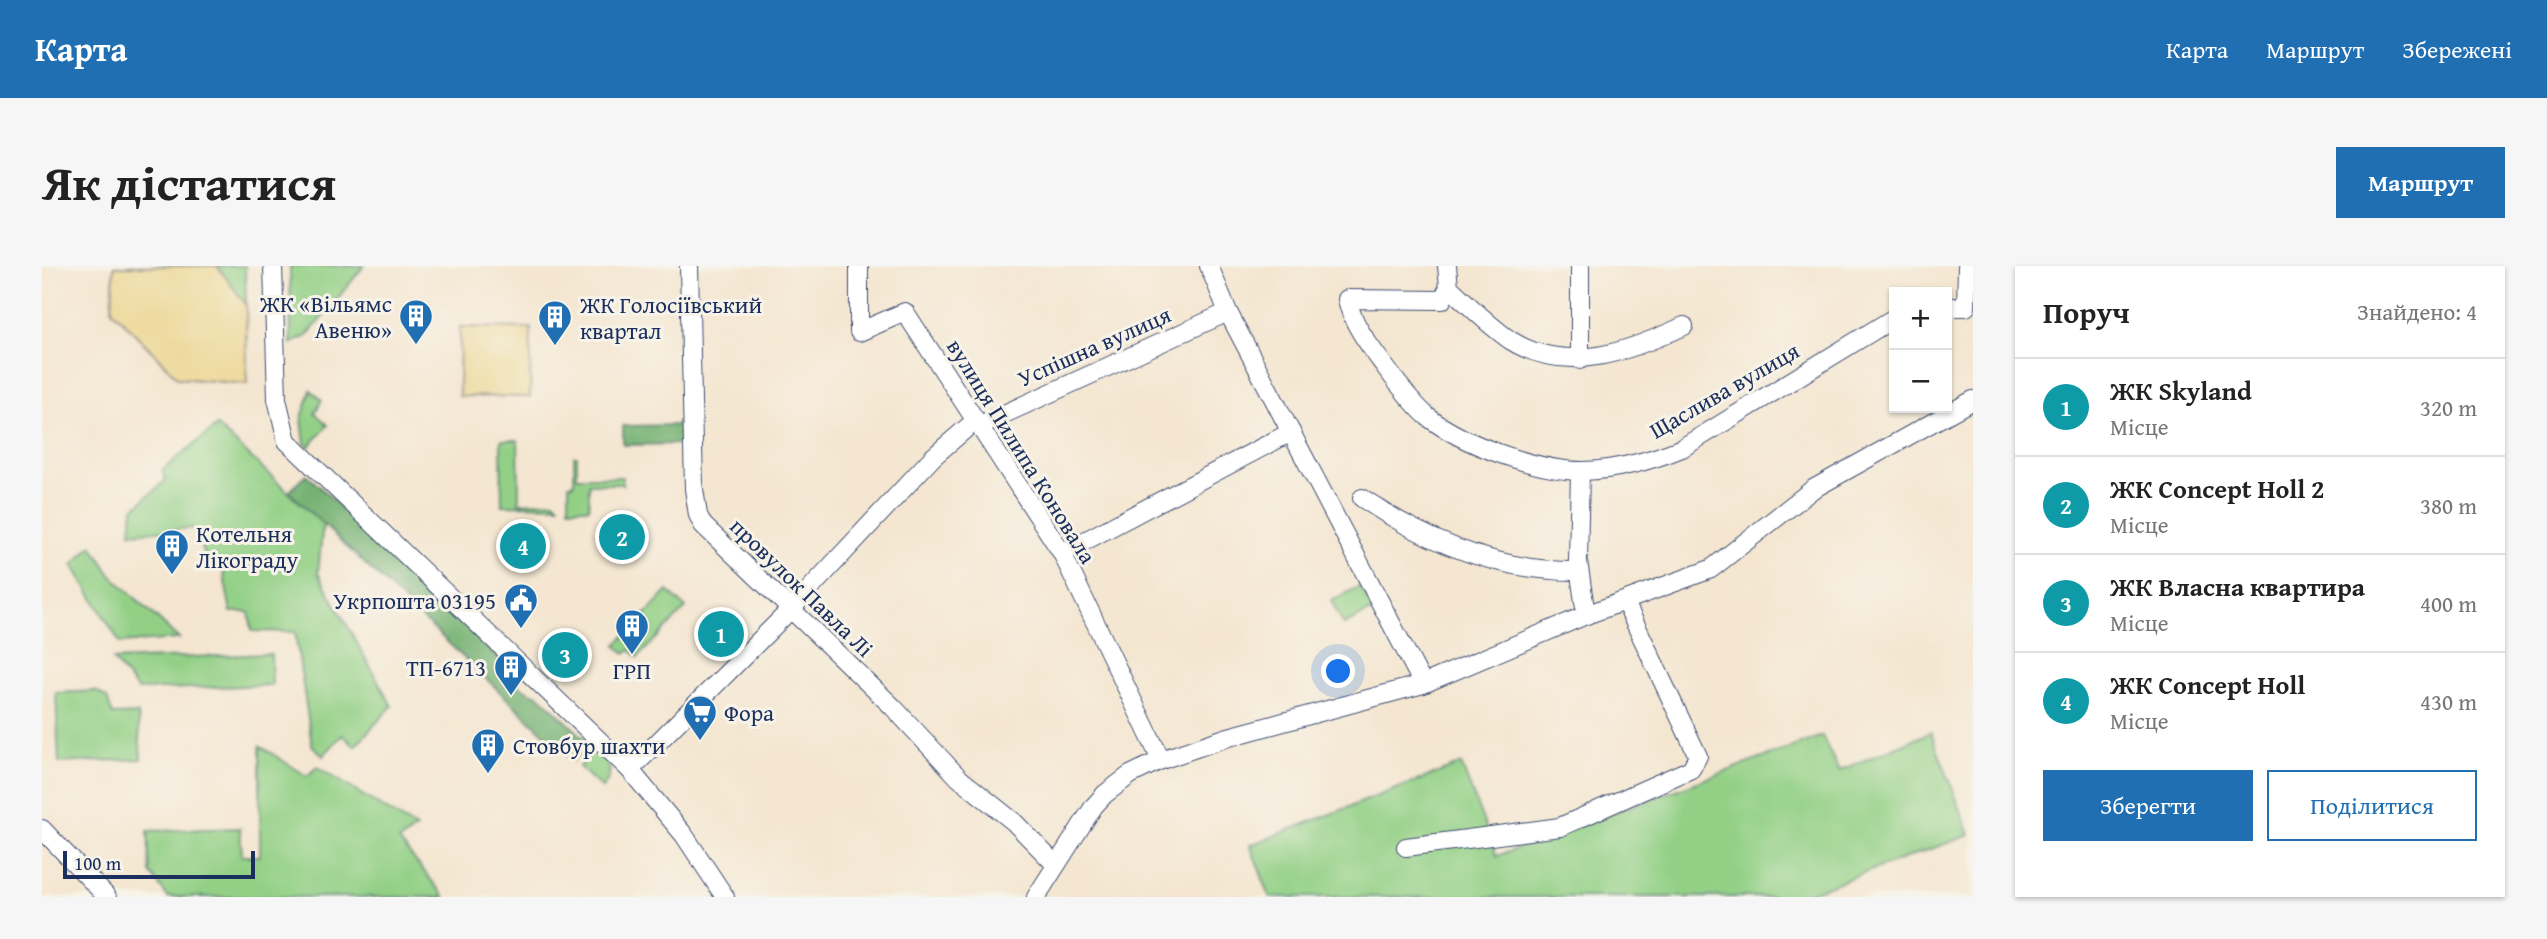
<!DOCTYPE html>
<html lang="uk">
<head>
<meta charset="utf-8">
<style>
	:root { --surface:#fff; --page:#f6f6f6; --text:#222; --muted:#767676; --line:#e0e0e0; --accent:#1f6fb2 }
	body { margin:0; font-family:"Gentium Book Plus",serif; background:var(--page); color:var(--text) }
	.controls { position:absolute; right:21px; top:21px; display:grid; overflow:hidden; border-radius:0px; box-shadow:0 2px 5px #0004 }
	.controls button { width:63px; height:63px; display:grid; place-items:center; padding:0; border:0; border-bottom:2px solid var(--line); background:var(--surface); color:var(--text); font:35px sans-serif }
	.scale { position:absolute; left:21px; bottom:18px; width:192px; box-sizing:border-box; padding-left:7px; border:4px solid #1b2f5e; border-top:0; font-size:19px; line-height:24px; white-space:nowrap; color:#1b2f5e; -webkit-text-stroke:5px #f7f3e8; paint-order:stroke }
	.you { position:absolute; left:1297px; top:406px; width:24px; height:24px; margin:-18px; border:5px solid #fff; border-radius:50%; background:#1a73e8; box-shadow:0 0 0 10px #1a73e833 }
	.badge { display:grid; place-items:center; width:46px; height:46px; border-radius:50%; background:var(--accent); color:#fff; font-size:23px; font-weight:700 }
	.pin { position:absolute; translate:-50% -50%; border:4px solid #fff; box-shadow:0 2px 7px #0006 }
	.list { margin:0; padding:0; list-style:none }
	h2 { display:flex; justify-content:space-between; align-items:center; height:91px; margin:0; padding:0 28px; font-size:30px }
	h2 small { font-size:23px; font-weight:400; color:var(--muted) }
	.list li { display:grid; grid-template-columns:46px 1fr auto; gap:21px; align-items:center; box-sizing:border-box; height:98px; padding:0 28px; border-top:2px solid var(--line) }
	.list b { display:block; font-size:26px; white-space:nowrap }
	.list p { margin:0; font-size:23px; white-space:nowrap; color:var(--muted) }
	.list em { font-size:23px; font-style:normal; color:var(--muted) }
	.actions { display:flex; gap:14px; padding:21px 28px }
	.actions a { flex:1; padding:16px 0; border:2px solid var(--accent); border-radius:0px; text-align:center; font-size:24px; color:var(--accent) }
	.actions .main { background:var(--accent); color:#fff }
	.map { position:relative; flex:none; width:1931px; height:631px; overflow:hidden; border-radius:0px }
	header { display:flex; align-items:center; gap:42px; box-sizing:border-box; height:98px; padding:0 35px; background:var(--accent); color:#fff }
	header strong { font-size:33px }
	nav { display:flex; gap:38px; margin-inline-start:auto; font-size:24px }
	.intro { display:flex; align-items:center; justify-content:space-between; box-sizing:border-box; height:168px; padding:0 42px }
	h1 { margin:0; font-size:49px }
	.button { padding:18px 32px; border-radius:0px; background:var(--accent); color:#fff; font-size:24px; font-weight:700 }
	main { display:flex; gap:42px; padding:0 42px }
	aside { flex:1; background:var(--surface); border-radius:0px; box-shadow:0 2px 5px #0004 }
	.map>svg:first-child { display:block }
</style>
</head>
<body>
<header>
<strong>Карта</strong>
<nav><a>Карта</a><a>Маршрут</a><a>Збережені</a></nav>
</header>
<div class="intro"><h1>Як дістатися</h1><a class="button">Маршрут</a></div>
<main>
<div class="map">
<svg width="1931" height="631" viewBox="0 0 1931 631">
	<rect width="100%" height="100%" fill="#f7f3e8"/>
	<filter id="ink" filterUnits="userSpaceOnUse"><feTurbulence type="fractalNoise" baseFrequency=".0143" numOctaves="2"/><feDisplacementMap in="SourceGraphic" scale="14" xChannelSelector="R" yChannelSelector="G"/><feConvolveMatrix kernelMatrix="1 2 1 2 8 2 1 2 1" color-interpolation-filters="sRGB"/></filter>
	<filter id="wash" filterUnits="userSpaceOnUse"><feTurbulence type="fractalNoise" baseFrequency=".00686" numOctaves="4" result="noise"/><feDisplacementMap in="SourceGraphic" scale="28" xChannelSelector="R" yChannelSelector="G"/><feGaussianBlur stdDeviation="1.57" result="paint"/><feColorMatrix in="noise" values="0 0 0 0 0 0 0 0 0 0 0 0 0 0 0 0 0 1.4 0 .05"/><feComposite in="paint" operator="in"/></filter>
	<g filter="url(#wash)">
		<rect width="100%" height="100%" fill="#f4e6d0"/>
		<!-- green -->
		<g fill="#93d086" stroke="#578072" stroke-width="2">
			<polygon points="175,0 203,0 204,39"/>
			<polygon points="248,0 322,0 265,70 249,78"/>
			<polygon points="269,124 280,134 273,147 286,159 267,181 263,178 260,152"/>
			<polygon points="175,160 281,258 276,307 350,440 313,480 300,469 281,490 270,479 253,366 210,365 207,346 189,346 180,300 165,295 151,262 89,267 91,243 124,214 120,204"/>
			<polygon points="459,174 476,174 477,237 512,235 517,240 460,239"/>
			<polygon points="532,190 535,190 535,211 580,211 581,218 547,218 547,242 527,242 527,218 532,218"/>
			<polygon points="50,279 69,309 137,373 78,377 31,299"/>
			<polygon points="1318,320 1331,344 1302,359 1289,335"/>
			<polygon points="626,325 644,342 596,391 588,384 583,388 574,379"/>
			<polygon points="229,388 230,419 96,424 71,394"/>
			<polygon points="54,425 65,432 71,449 96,448 99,493 17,497 14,427"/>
			<polygon points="1889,466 1928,569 1755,631 1228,631 1208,579 1419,498 1455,590 1780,470 1797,505"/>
			<polygon points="218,480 265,510 275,501 374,562 357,575 403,631 126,631 108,607 106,565 198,562 200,590 218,590"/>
			<path d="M 554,483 C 567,496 574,506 560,522 L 537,501 Z"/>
		</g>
		<!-- forest -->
		<g fill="#76b273" stroke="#487068" stroke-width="2">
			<polygon points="638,159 639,178 581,179 581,160"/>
			<path d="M 264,208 L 457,392 C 461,408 481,426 497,429 L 547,477 L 531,495 L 247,226 Z"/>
		</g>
		<!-- sand -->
		<g fill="#eeda9e" stroke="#84847e" stroke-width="2">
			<polygon points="72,0 175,0 204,39 205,118 136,112 70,44"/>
			<polygon points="418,61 489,62 488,131 417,130"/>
		</g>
	</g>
	<g filter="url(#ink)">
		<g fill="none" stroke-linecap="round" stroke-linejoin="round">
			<!-- minor casing -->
			<g stroke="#3c4a6f" stroke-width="20">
				<g id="minor">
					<polyline points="231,0 235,133 245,175 588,504 642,569 683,631"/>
					<polyline points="647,0 652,223 656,249 661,259 851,441 917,512 972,556 1013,598"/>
					<polyline points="817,0 817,66 863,46 1020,287 1119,494"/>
					<polyline points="1167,0 1186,46 1381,418"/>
					<path d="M 1405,0 L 1407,21 C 1427,39 1446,59 1468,74 C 1525,110 1588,85 1642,60"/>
					<path d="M 1407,21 L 1400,34 L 1305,33 C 1310,58 1329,82 1344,102 C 1357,119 1370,137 1386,151 C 1422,179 1496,205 1541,205 C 1576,204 1608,195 1640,182 L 1852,52"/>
					<polyline points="1905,41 1924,41 1925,0"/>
					<polyline points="1538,94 1538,0"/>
					<polyline points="938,159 1186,46"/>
					<polyline points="1538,205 1536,295 1544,349"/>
					<path d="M 1320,232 C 1385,276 1456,306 1536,305"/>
					<polyline points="1020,287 1249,166"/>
					<polyline points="588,504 749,343 891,191 934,154"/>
					<polyline points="0,563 65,631"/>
					<polyline points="1364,581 1518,561 1649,503 1656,490 1583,336"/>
					<polyline points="994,631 1052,540 1063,528 1088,509 1119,494 1183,472 1381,418 1544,349 1669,303 1771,223 1931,134"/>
				</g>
			</g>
			<!-- minor -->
			<use href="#minor" stroke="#fff" stroke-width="18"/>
		</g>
	</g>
	<!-- icons -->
	<defs>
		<g id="building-pin" transform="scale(1.75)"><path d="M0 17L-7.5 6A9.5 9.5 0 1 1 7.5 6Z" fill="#1f6fb2" stroke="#f7f3e8"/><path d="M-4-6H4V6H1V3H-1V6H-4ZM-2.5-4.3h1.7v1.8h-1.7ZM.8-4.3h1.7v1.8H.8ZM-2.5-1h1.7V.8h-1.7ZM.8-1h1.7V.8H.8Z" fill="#fff"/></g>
		<g id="civic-pin" transform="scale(1.75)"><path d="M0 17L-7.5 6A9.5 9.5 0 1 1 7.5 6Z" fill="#1f6fb2" stroke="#f7f3e8"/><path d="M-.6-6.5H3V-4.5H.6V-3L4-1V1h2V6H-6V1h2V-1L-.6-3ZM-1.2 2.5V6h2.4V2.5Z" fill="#fff"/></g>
		<g id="supermarket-pin" transform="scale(1.75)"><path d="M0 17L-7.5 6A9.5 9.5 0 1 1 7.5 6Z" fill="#1f6fb2" stroke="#f7f3e8"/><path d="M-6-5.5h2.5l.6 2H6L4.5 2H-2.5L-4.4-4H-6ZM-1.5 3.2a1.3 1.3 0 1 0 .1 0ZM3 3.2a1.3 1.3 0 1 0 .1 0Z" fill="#fff"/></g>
	</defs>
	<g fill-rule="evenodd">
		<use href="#building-pin" x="374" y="50"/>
		<use href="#building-pin" x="513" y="51"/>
		<use href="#building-pin" x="130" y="280"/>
		<use href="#civic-pin" x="479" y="334"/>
		<use href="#building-pin" x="590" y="360"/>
		<use href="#building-pin" x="469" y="401"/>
		<use href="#supermarket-pin" x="658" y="446"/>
		<use href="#building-pin" x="446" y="479"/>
	</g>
	<g text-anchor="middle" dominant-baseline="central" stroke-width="6" stroke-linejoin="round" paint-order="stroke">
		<!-- poi labels -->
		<g font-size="23" fill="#1b2f5e" stroke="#f7f3e8" text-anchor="start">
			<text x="350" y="37" text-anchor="end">ЖК «Вільямс<tspan x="350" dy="26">Авеню»</tspan></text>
			<text x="538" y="38">ЖК Голосіївський<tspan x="538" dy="26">квартал</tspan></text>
			<text x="154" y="267">Котельня<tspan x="154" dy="26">Лікограду</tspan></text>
			<text x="454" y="334" text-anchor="end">Укрпошта 03195</text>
			<text x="444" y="401" text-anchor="end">ТП-6713</text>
			<text x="590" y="404" text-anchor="middle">ГРП</text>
			<text x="682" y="446">Фора</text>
			<text x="471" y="479">Cтовбур шахти</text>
		</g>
		<!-- street labels -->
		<g font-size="23" fill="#1b2f5e" stroke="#f7f3e8">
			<text transform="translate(1052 80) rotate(-24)">Успішна вулиця</text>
			<text transform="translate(1682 124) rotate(-30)">Щаслива вулиця</text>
			<text transform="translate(980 185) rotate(58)">вулиця Пилипа Коновала</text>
			<text transform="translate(760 321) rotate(44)">провулок Павла Лі</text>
		</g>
	</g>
</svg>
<div class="controls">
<button>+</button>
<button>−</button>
</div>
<div class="scale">100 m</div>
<div class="you"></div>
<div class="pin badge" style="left:679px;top:368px;background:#0f9aa8">1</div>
<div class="pin badge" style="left:580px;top:271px;background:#0f9aa8">2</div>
<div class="pin badge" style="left:523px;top:389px;background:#0f9aa8">3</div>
<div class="pin badge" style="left:481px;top:280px;background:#0f9aa8">4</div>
</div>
<aside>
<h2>Поруч<small>Знайдено: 4</small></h2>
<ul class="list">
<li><span class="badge" style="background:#0f9aa8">1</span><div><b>ЖК Skyland</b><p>Місце</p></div><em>320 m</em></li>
<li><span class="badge" style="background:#0f9aa8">2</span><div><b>ЖК Concept Holl 2</b><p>Місце</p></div><em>380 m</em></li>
<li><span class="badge" style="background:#0f9aa8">3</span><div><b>ЖК Власна квартира</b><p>Місце</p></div><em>400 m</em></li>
<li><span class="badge" style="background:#0f9aa8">4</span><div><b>ЖК Concept Holl</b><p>Місце</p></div><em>430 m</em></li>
</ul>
<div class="actions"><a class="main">Зберегти</a><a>Поділитися</a></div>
</aside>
</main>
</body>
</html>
